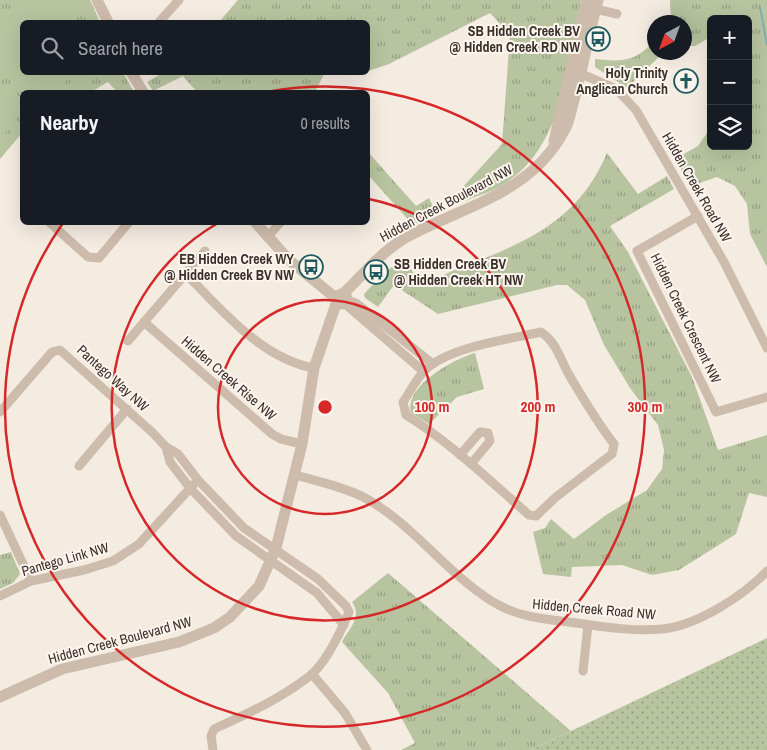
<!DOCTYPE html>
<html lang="en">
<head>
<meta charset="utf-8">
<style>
	:root { --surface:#171b24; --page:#20242c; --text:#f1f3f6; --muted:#9ea1a6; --line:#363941 }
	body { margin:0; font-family:"Archivo Narrow",sans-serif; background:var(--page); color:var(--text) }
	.controls { position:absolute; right:15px; top:15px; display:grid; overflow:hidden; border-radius:8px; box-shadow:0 5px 20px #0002 }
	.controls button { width:45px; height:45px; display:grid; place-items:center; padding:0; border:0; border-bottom:1px solid var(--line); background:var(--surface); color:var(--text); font:25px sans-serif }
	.compass { position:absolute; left:647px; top:15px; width:45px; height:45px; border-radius:50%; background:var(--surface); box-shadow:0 5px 20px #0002; rotate:221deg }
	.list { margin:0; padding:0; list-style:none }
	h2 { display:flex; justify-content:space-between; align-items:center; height:65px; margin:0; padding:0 20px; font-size:21px }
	h2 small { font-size:16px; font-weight:400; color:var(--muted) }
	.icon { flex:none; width:28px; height:28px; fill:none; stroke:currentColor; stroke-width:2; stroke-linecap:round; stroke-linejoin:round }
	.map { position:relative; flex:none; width:767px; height:750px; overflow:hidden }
	.search { position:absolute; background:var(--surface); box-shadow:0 5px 20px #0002; left:20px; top:20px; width:350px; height:55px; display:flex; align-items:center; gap:12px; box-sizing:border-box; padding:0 18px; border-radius:8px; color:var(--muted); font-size:19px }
	.panel { position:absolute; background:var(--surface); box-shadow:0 5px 20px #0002; left:20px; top:90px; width:350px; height:135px; border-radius:8px }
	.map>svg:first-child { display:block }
</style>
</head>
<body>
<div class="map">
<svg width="767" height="750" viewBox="0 0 767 750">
	<defs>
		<pattern id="grass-dots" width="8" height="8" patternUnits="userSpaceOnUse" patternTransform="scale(1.25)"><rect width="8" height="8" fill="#b8c4a0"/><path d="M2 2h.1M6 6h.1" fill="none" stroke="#97a083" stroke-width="1.8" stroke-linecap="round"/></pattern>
		<pattern id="park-tufts" width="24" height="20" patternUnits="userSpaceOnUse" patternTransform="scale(1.25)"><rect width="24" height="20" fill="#b8c4a0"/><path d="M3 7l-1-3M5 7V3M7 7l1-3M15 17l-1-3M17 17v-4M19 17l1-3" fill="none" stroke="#97a083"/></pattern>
	</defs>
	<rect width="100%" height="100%" fill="#f4ebe1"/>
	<!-- grass -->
	<polygon fill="url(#grass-dots)" points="767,638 767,750 531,750"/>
	<!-- park -->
	<g fill="url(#park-tufts)">
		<polygon points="0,0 90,0 100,22 22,22 22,72 123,73 134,92 117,92 108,82 91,92 22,92 22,133 0,159"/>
		<path d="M 238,0 L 581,0 C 569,61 564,141 510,180 C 497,190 480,195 465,201 L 461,189 L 502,144 L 510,35 L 490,13 L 389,64 L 368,71 L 368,22 L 219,22 Z"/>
		<polygon points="670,0 767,0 767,267 750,234 747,204 735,186 717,177 691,186 675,159 698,146 711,127 711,146 748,146 748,19 711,19 711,47 707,39 695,46 685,46 684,22 671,22"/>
		<path d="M 654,41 L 654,52 L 663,53 L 627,88 L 595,67 L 595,59 C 622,62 635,62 654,41 Z"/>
		<polygon points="164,72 364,72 364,73 357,75 324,74 315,92 197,92 183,76 153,91 147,82"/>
		<polygon points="368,152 416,206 429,198 437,214 413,225 368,175"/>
		<path d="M 607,153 L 638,194 L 667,176 L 674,189 L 610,226 L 628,252 L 692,377 L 718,450 L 767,435 L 767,497 L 749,493 L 736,534 L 679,570 L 652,575 L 622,565 L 572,567 L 571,577 L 543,574 L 533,532 L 545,528 L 551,519 L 574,539 L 606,515 L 647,490 L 662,469 L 664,450 L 658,425 L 630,388 L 604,345 L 585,300 L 567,285 L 557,285 L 438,314 L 394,285 L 378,307 L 365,298 L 364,294 L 379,278 L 401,259 L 425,285 C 442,274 460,268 478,261 C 538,237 581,214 607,153 Z"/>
		<path d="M 475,353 L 484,389 L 457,397 L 429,424 L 411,413 C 404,386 454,359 475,353 Z"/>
		<polygon points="11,552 20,574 13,583 0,589 0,555"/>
		<path d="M 388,573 L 571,731 L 531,750 L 401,750 L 415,743 L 388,693 L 342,642 C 349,628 363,617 352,602 Z"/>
	</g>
	<!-- pitch -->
	<g fill="#b8c4a0">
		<polygon points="18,0 68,0 78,22 22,22 22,72 73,73 56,92 33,92 0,64 0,20"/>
		<path d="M 0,83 L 22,101 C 22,117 11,127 0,137 Z"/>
	</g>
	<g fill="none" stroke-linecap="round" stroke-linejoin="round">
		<!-- stream -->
		<polyline stroke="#7fb0b2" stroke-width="2" points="760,7 767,45"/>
		<!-- minor -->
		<g stroke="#cdbbac" stroke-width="9">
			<polyline points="591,8 617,14"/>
			<polyline points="159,22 179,0"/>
			<polyline points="577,72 616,89 636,110 724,262 767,348"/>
			<polyline points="698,216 637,251 716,412 767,397"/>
			<polyline points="49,222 88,257 99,258 129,222"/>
			<polyline points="267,237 281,222"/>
			<path d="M 186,274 C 222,310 262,359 314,368"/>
			<polyline points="347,300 356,303 433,364"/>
			<polyline points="344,303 423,371"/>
			<polyline points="144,322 272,434 281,439 302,444"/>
			<path d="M 541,332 C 556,342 560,358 568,373 C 582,397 597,422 614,444 L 612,454 L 556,497 L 536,516 L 529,515 C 489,480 451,443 406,415 L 403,402 C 410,392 416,379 425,370 C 451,346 507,340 541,332 Z"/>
			<polyline points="128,341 205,251"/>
			<path d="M 0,412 L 52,352 L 60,350 L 153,433 L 166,447 L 178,454 L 198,480 L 244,528 L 318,579 L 346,606 L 349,612 C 341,631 327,661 311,675 C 282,698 247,714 214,729 L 211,736 L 213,750"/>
			<polyline points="166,447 170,462 190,488 236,536 317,593 344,625"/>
			<polyline points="460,455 480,432 488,433 490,441 471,464"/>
			<polyline points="79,466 127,409"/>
			<path d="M 296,475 C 319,482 345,487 367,499 C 413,525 446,572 490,600 C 514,616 541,619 569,622 C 600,626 632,632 663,629 C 698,625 743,596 767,571"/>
			<polyline points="0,515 31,581"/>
			<polyline points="0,596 31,581 84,570 113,561 139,544 194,484"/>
			<polyline points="583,671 588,625"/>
			<polyline points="312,674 345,713 367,750"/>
		</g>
		<!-- tertiary -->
		<g stroke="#cdbbac" stroke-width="11">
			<polyline points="97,0 108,22"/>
			<polyline points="131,72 143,92"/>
			<polyline points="554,141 587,0"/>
			<polyline points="255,222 289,260 337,299"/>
			<circle cx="342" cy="299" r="5"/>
			<path d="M 343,294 C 364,274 380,253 405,238 C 463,206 532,194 565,129 C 570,121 571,109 574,100 C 583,67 589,33 598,0"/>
			<polyline points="0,697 62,669 179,642 214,628 230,617 259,586 276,548 302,444 314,368 337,301"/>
		</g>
	</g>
	<!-- distance rings -->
	<g fill="none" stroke="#d62828" stroke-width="2.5">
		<circle cx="325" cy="407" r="107"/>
		<path d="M369 199A213 213 0 1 1 218 223"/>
		<path d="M267 92A320 320 0 1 1 63 223"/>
	</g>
	<!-- icons -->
	<defs>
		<g id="bus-ring" transform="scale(1.25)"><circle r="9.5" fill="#fbf5ee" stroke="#1f5a5e" stroke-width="1.5"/><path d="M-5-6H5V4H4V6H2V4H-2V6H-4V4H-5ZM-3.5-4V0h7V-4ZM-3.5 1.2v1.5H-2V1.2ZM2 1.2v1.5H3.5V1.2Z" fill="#1f5a5e"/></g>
		<g id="church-ring" transform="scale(1.25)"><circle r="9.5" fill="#fbf5ee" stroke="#1f5a5e" stroke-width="1.5"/><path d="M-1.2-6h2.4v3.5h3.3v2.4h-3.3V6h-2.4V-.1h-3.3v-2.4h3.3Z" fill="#1f5a5e"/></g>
	</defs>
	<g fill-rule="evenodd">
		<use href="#bus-ring" x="598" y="39"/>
		<use href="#church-ring" x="686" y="81"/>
		<use href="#bus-ring" x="311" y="267"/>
		<use href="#bus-ring" x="376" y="272"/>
	</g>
	<g text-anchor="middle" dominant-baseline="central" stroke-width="4" stroke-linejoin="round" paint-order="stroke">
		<!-- poi labels -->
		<g font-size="14" font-weight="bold" fill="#3b302b" stroke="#fbf5ee" text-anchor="end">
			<text x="580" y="31">SB Hidden Creek BV<tspan x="580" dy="16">@ Hidden Creek RD NW</tspan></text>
			<text x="668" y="73">Holy Trinity<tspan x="668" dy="16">Anglican Church</tspan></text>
			<text x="294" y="259">EB Hidden Creek WY<tspan x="294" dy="16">@ Hidden Creek BV NW</tspan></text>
			<text x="394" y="264" text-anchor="start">SB Hidden Creek BV<tspan x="394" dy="16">@ Hidden Creek HT NW</tspan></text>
		</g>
		<!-- street labels -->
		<g font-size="14" fill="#3b302b" stroke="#fbf5ee">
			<text transform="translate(697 187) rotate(60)">Hidden Creek Road NW</text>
			<text transform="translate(446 203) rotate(-28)">Hidden Creek Boulevard NW</text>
			<text transform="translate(686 318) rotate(64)">Hidden Creek Crescent NW</text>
			<text transform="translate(113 378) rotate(42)">Pantego Way NW</text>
			<text transform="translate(229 378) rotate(41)">Hidden Creek Rise NW</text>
			<text transform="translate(65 559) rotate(-16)">Pantego Link NW</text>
			<text transform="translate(594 609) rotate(5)">Hidden Creek Road NW</text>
			<text transform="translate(120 640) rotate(-15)">Hidden Creek Boulevard NW</text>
		</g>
	</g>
	<circle cx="325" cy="407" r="8" fill="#d62828" stroke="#fbf5ee" stroke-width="2.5"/>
	<g font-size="15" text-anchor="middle" font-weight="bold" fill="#d62828" stroke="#fbf5ee" stroke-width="4" stroke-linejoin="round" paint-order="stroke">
		<text x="432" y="412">100 m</text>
		<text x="538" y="412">200 m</text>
		<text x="645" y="412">300 m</text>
	</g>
</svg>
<div class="controls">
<button>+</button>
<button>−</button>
<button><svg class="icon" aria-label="layers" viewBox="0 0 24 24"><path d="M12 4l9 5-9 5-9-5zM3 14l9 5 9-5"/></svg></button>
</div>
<svg class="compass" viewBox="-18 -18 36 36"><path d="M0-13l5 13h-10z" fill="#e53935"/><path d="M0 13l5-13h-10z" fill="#9ea1a6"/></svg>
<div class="search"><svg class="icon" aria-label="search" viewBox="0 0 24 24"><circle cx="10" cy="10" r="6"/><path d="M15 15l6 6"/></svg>Search here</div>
<section class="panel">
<h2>Nearby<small>0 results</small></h2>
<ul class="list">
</ul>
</section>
</div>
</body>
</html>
